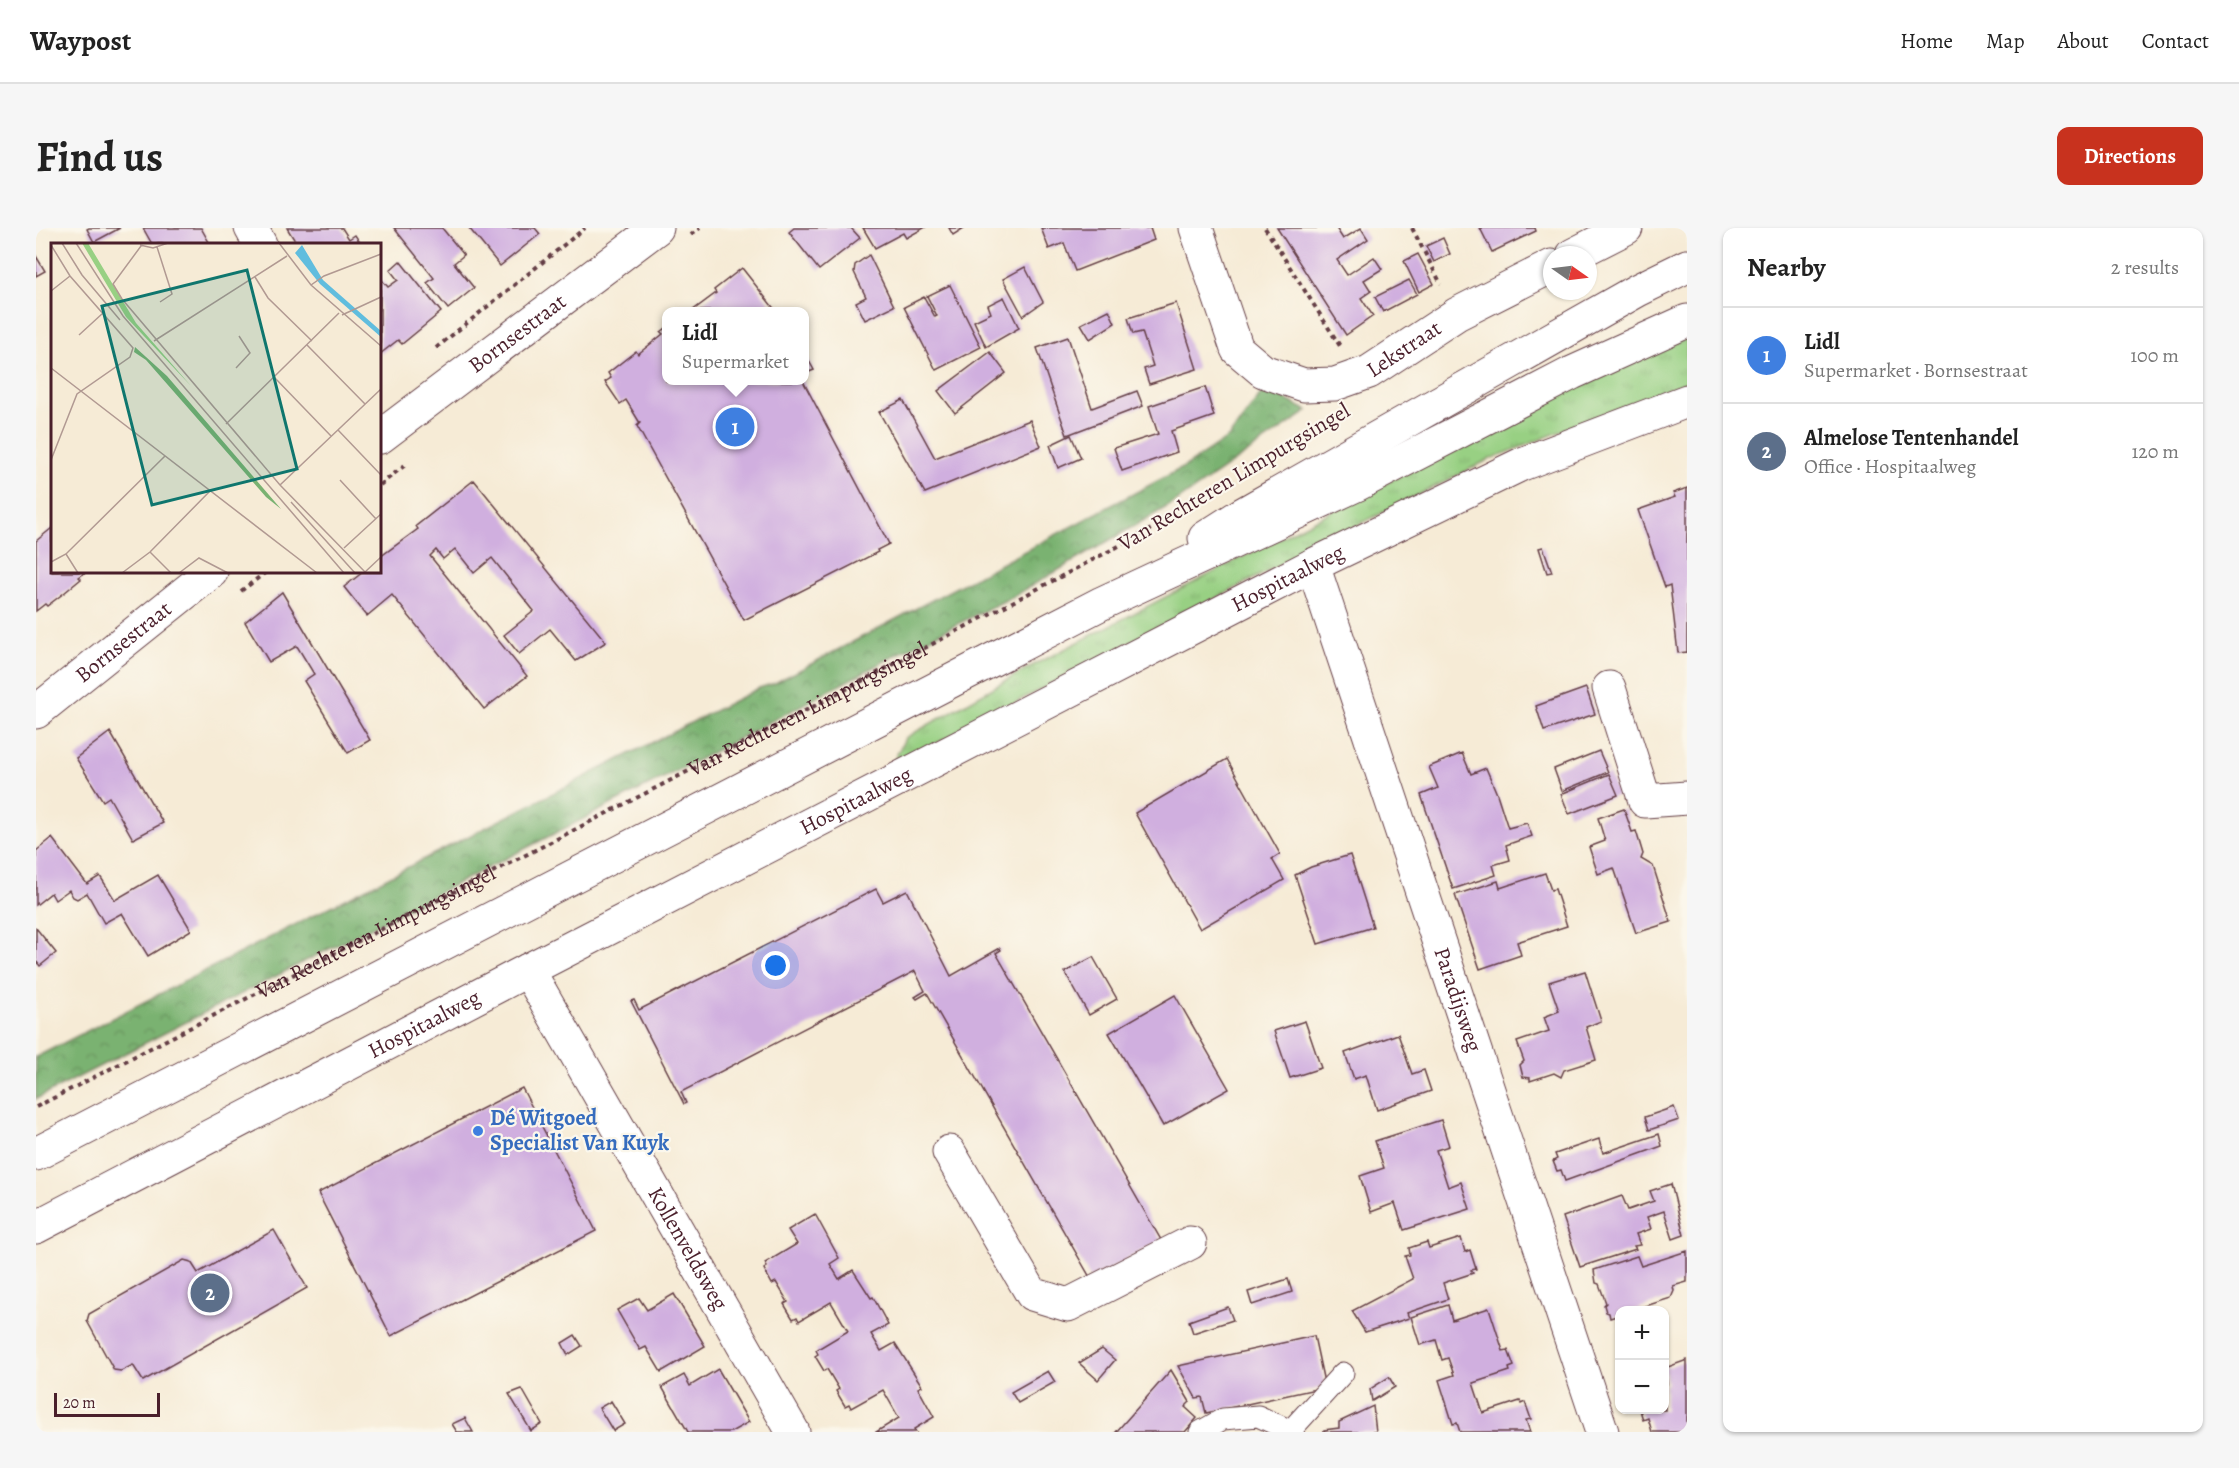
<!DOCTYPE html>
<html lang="en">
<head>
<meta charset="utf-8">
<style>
	:root { --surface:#fff; --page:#f6f6f6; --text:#222; --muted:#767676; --line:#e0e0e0; --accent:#c8321e }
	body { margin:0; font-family:Alegreya,serif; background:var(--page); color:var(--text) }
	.controls { position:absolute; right:18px; bottom:18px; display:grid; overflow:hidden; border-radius:12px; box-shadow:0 2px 4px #0004 }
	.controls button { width:54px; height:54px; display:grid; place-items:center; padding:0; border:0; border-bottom:2px solid var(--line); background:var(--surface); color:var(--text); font:30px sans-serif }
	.compass { position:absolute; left:1507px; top:18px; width:54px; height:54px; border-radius:50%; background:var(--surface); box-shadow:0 2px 4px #0004; rotate:104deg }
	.scale { position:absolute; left:18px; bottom:15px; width:106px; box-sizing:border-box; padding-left:6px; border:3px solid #4a1f2b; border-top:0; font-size:16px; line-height:21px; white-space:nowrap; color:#4a1f2b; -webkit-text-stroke:4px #fbf7ec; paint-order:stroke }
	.you { position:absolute; left:740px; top:738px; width:21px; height:21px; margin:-15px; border:4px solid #fff; border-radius:50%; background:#1a73e8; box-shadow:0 0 0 9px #1a73e833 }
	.badge { display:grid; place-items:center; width:39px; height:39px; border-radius:50%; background:var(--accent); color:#fff; font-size:20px; font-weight:700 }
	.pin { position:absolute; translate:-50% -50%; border:3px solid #fff; box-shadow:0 2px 6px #0006 }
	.popup { position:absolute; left:626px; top:79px; width:147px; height:78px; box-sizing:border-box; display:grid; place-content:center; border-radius:12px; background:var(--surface); filter:drop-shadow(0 2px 4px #0005); font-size:20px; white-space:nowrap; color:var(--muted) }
	.popup b { font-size:22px; color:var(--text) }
	.popup::after { content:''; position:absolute; left:50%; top:100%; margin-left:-12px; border:12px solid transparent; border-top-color:var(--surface) }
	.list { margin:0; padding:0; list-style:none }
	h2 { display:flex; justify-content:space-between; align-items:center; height:78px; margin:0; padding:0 24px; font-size:26px }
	h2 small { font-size:20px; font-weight:400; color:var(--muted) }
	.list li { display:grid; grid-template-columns:39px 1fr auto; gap:18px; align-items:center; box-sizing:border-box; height:96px; padding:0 24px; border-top:2px solid var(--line) }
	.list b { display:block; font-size:22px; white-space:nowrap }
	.list p { margin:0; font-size:20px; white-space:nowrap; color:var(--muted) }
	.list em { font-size:20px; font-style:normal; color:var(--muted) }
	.map { position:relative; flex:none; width:1651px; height:1204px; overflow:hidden; border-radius:12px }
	header { display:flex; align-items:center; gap:36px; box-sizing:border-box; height:84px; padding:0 30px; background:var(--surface); border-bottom:2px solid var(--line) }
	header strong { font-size:28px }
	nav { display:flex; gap:33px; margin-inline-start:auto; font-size:21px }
	.intro { display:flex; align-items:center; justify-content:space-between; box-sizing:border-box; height:144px; padding:0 36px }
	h1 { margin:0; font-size:42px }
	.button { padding:15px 27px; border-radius:12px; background:var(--accent); color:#fff; font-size:21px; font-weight:700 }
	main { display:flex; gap:36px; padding:0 36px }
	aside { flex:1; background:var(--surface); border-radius:12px; box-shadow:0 2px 4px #0004 }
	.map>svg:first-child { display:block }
</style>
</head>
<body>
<header>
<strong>Waypost</strong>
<nav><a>Home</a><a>Map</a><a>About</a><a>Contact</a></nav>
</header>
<div class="intro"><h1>Find us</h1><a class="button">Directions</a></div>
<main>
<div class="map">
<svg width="1651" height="1204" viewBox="0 0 1651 1204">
	<defs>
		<pattern id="grass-tufts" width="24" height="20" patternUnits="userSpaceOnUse" patternTransform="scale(1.5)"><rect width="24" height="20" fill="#98d083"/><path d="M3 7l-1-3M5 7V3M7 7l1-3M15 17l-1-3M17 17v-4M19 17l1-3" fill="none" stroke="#84b271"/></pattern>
		<pattern id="forest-crowns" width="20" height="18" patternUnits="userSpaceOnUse" patternTransform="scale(1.5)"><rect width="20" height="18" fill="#7ab271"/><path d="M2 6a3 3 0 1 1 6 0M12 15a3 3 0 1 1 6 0" fill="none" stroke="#66905d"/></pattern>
	</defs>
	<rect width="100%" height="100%" fill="#fbf7ec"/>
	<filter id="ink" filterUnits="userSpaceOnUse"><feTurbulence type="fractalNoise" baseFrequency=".0167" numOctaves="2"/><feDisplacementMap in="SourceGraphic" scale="12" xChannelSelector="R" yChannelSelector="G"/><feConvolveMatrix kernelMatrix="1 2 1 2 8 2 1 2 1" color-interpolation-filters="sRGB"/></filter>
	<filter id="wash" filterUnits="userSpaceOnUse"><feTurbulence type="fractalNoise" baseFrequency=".008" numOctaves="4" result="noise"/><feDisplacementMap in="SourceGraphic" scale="24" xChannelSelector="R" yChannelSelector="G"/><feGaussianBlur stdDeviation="1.35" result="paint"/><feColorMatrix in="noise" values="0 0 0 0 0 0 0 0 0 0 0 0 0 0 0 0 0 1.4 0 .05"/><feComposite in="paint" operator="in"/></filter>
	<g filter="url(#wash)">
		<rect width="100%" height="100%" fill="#f6ebd6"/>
		<!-- grass -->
		<polygon fill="url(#grass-tufts)" stroke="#717857" stroke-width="1.5" points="1651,109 1651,154 1452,232 1296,310 855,539 869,510 990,441 1519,168"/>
		<!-- forest -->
		<polygon fill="url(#forest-crowns)" stroke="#62684e" stroke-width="1.5" points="1229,161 1272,183 1141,273 978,368 879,417 668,529 0,871 0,829 723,460 739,455 1148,239 1193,209"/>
		<g id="blocks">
			<!-- building -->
			<g fill="#d0afdf">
				<polygon points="53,0 84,0 58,14 51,1"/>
				<polygon points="107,0 165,0 174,16 116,16"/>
				<polygon points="251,0 306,0 313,11 319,7 325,16 261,16"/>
				<polygon points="358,0 406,0 428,27 418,35 438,60 412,81 391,55 398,50"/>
				<polygon points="433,0 499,0 504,6 464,38"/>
				<polygon points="758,0 815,0 824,10 783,42 753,4"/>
				<polygon points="827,0 888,0 870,10 867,5 839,20"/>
				<polygon points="913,0 928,0 917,7"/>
				<polygon points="1005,0 1114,0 1118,12 1039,43 1028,15 1013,21"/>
				<polygon points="1241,0 1300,0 1307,11 1325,0 1332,11 1301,32 1311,47 1338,29 1346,41 1328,52 1335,63 1325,70 1337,88 1310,107"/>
				<polygon points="1444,0 1499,0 1500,3 1456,24"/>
				<polygon points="1407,10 1414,26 1398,34 1390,18"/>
				<polygon points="1382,26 1398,56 1383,64 1368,33"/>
				<polygon points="833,27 858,78 829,92 820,74 830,69 818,44 819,37"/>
				<polygon points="0,28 9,43 0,48"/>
				<polygon points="364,33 405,84 366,116 362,112 344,126 344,52 345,51 352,59 362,52 354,42"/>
				<polygon points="989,39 1007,74 987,88 967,51"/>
				<polygon points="706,40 740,83 656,83 680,65 678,62"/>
				<polygon points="1373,52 1381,66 1347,84 1339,69"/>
				<polygon points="914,57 945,119 900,142 868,79 888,69 899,89 901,88 891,68"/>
				<polygon points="968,69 983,100 950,119 938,93 955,85 952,77"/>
				<polygon points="1140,75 1161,141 1113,156 1108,141 1117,138 1106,104 1097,106 1092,90"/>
				<polygon points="1073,82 1079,95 1054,111 1045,96"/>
				<polygon points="630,100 630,153 767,153 853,316 841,322 842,324 708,392 601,198 604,195 590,172 584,176 569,154 575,150 572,145 600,123 602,126 627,106 625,104"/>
				<polygon points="1032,109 1056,180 1101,163 1107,178 1031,207 1001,120"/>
				<polygon points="768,124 778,142 768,146"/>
				<polygon points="954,124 970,145 919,185 902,163"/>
				<polygon points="1169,159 1178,188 1135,203 1141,224 1086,243 1078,220 1122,206 1113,178"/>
				<polygon points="867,172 899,230 994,192 1005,218 889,265 843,184"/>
				<polygon points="1035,207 1045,230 1022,240 1014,217"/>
				<polygon points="438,252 570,414 540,433 514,401 483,426 468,407 498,383 456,330 438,345 419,321 407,331 400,322 394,328 491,448 448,481 356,367 331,388 308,359 327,344 344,344 344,329 382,301 380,298"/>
				<polygon points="1651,260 1651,424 1642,425 1634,357 1629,359 1602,282 1639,269 1637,265"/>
				<polygon points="16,300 16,344 50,344 43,349 45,351 28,365 11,378 9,376 0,383 0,313"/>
				<polygon points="1507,319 1516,344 1511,345 1503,320"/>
				<polygon points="246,364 334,512 312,525 268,453 278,446 261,418 233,434 209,394"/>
				<polygon points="1550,460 1559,486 1508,503 1500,478"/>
				<polygon points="74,504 127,595 97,611 73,569 67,573 40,530"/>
				<polygon points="1563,523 1572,544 1526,563 1518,541"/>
				<polygon points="1426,525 1435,546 1450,540 1461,566 1472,600 1491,595 1496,608 1470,617 1474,632 1457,637 1460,647 1417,661 1385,567 1402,560 1393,539"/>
				<polygon points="1191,531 1244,626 1236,631 1248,652 1164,701 1099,585"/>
				<polygon points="1573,546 1582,567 1533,586 1525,566"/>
				<polygon points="1588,581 1596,604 1600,603 1607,626 1605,631 1617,638 1635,694 1600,705 1578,640 1562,646 1553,619 1569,613 1562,590"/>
				<polygon points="16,610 51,656 64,648 79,672 122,647 155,702 112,728 86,685 68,695 51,665 41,671 37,669 33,662 19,672 15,665 0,677 0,623"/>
				<polygon points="1314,627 1337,699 1282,716 1259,647 1275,639"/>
				<polygon points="1509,645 1515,662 1519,661 1531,698 1481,714 1485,727 1444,741 1419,667 1462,653 1464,660"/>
				<polygon points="840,661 847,674 871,662 915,748 964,720 965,722 960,725 1125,1012 1055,1051 891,765 881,771 879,769 889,763 879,743 645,864 650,875 648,876 595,773 598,772 603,782"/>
				<polygon points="0,700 20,725 4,738 0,733"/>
				<polygon points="1057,729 1081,771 1053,787 1029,744"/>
				<polygon points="1549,743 1565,793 1550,799 1560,832 1528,842 1525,849 1518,845 1494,853 1494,850 1487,849 1484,837 1488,833 1481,814 1513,803 1508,789 1523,783 1513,754"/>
				<polygon points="1139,767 1193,861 1127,898 1073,805"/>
				<polygon points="1269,793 1285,840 1254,850 1238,803"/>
				<polygon points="1362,806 1376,846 1388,842 1395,863 1341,882 1330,847 1318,851 1309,825"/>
				<polygon points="486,860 560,1003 355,1108 282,965"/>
				<polygon points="1638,879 1643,892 1613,902 1609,889"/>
				<polygon points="1405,892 1413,918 1400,922 1412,959 1425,954 1434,981 1368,1002 1359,975 1335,984 1324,948 1348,940 1339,913"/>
				<polygon points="1623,906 1626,918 1529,953 1525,942 1521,943 1517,933 1521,931 1519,926 1563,911 1567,925"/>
				<polygon points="1635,956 1648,1007 1637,1011 1628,983 1611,989 1615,1001 1600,1006 1604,1017 1598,1018 1600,1021 1544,1039 1527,989 1586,968 1592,982 1618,973 1614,963"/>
				<polygon points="779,986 803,1030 794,1036 803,1051 817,1042 835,1070 837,1069 852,1097 835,1106 845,1123 859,1115 886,1158 882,1160 898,1189 878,1201 880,1204 840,1204 863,1190 847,1162 815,1180 813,1176 809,1178 800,1163 803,1161 791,1141 788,1143 779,1128 782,1126 780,1122 812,1103 795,1074 763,1093 761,1089 757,1091 748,1076 752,1074 740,1054 736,1056 728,1041 731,1039 729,1035 761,1016 752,1002"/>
				<polygon points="238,1002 271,1060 107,1153 97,1137 85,1143 78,1142 51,1093 53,1086 148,1032 155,1034 162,1045"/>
				<polygon points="1425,1010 1429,1024 1434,1022 1440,1041 1435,1042 1437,1045 1407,1055 1412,1071 1371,1085 1373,1090 1329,1104 1316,1083 1377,1051 1369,1028 1374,1027 1373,1020 1391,1014 1393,1020"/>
				<polygon points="1651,1023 1651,1054 1637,1058 1638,1063 1635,1070 1597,1082 1584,1082 1584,1087 1574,1090 1573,1085 1570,1084 1568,1077 1570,1075 1563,1056 1560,1055 1558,1042 1601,1028 1605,1038"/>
				<polygon points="1252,1051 1256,1064 1216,1077 1212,1064"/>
				<polygon points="638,1066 669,1118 625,1144 610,1119 604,1122 581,1082 603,1070 611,1082"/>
				<polygon points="1412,1077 1416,1092 1453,1080 1467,1123 1472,1122 1478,1138 1473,1140 1474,1143 1437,1155 1447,1185 1484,1173 1485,1176 1489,1174 1495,1191 1490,1192 1494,1204 1424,1204 1421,1195 1417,1196 1403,1152 1418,1147 1412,1130 1406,1132 1400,1112 1384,1117 1375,1089"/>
				<polygon points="1192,1079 1197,1092 1157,1105 1153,1093"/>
				<polygon points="539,1107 546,1118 532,1127 526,1115"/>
				<polygon points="1278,1108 1289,1159 1170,1185 1166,1169 1160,1170 1142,1138"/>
				<polygon points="1066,1121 1079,1132 1062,1152 1043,1135"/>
				<polygon points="1651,1132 1651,1204 1616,1204 1612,1190 1607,1192 1604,1182 1629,1182 1629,1157 1631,1156 1629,1140"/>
				<polygon points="682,1141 713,1194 695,1204 652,1204 626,1159 648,1147 654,1158"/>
				<polygon points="1135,1142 1154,1174 1149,1179 1161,1190 1149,1204 1080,1204"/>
				<polygon points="1012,1143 1019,1154 982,1175 975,1164"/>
				<polygon points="1353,1149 1359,1159 1336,1173 1334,1161"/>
				<polygon points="486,1161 506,1196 495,1203 473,1166"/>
				<polygon points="575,1173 589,1196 577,1203 563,1180"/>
				<polygon points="1337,1178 1340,1204 1288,1204 1288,1202 1303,1200 1303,1194"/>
				<polygon points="429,1190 437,1204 421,1204 416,1196"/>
			</g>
		</g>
	</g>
	<g filter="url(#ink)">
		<use href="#blocks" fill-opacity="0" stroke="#643e45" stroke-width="1.5"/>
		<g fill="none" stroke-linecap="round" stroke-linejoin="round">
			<!-- lane casing -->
			<g stroke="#643e45" stroke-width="23">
				<g id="lane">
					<polyline points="1255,1202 1307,1145"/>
					<polyline points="1164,1204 1187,1191 1222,1188 1257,1204"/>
				</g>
			</g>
			<!-- street casing -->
			<g stroke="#643e45" stroke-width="35">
				<g id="street">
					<polyline points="215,0 224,16"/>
					<path id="s2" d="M 1160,0 L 1201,121 L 1227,143 L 1268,157 L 1299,156 L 1333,144 L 1421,86 L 1516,38"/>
					<polyline points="1537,27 1590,0"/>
					<path id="s3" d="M 344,209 L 621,0"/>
					<path id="s4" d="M 1277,337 L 1566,1204"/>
					<polyline points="1573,460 1609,573 1651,570"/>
					<path id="s5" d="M 0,484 L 175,344"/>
					<path id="s6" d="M 492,742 L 757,1204"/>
					<polyline points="913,924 996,1066 1032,1077 1154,1015"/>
					<path id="s7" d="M 0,999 L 492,742 L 1277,337 L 1486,236 L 1651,173"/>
				</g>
			</g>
			<!-- primary casing -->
			<g stroke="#643e45" stroke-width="35">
				<g id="primary">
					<polyline points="1169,310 1205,287 1602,62 1651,38"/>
					<polyline points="0,926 1066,375 1320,257 1536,145 1651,93"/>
				</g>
			</g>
			<!-- path -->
			<g stroke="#643e45" stroke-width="4" stroke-dasharray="4.5 4.5" stroke-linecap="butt">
				<polyline points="1229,0 1304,118"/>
				<polyline points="1376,0 1405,56"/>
				<polyline points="655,7 664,0"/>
				<polyline points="400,120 549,0"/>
				<polyline points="344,257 369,237"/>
				<polyline points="205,363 230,344"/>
				<path id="s1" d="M 0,879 L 744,496 L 1142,287"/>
			</g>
			<!-- lane -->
			<use href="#lane" stroke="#fff" stroke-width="21"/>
			<!-- street -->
			<use href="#street" stroke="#fff" stroke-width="33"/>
			<!-- primary -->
			<use href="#primary" stroke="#fff" stroke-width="33"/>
		</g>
	</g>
	<!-- markers -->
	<circle fill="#3f7fe0" stroke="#fbf7ec" stroke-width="2" cx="442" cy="903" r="6"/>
	<g text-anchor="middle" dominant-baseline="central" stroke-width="4.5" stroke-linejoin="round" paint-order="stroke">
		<!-- street labels -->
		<g font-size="22" fill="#4a1f2b" stroke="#fbf7ec">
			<text stroke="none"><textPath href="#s3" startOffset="172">Bornsestraat</textPath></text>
			<text stroke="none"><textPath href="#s2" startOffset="314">Lekstraat</textPath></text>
			<text transform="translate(1198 249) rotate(-31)">Van Rechteren Limpurgsingel</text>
			<text stroke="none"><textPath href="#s7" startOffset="1410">Hospitaalweg</textPath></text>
			<text stroke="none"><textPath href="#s5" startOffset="112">Bornsestraat</textPath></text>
			<text stroke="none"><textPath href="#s1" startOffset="868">Van Rechteren Limpurgsingel</textPath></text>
			<text stroke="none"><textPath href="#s7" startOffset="924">Hospitaalweg</textPath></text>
			<text stroke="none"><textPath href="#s1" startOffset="382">Van Rechteren Limpurgsingel</textPath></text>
			<text stroke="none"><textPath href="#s4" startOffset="458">Paradijsweg</textPath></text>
			<text stroke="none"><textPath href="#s7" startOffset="438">Hospitaalweg</textPath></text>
			<text stroke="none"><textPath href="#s6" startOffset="321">Kollenveldsweg</textPath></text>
		</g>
		<!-- shop labels -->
		<g font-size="22" font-weight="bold" fill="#366cbe" stroke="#fbf7ec" text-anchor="start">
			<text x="454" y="890">Dé Witgoed<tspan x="454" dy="25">Specialist Van Kuyk</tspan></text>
		</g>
	</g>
	<!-- overview -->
	<g transform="translate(15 15)">
		<rect width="330" height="330" fill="#f6ebd6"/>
		<path d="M 31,0 L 37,0 L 85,80 L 140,143 L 75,74 Z" fill="#98d083"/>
		<path d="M 84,104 L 116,133 L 230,266 L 215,254 L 95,117 L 83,109 Z" fill="#7ab271"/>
		<path d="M 251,2 L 272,37 L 330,88 L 330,94 L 269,41 L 244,10 Z" fill="#60bdde"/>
		<path fill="none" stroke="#b19992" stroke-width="1.5" d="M 11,0 L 31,32 L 69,77M 25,0 L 72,73 L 293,330M 228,0 L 260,42 L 330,103M 0,2 L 19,33 L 82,105 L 79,114 L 26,151 L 0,217M 89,2 L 102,5 L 117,0M 90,3 L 62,41 L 71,56 L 229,242 L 315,330M 106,4 L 121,51 L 109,59M 204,34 L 217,55 L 261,98M 260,42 L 273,33 L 330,11M 0,48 L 19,33M 291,72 L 330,54M 28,92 L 52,70M 103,98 L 236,13M 256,102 L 314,161M 0,125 L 266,330M 185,125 L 199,110 L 188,93M 223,134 L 280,193M 175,181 L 288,70M 287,187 L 330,232M 289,237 L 325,276M 229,242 L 330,146M 240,259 L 304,330M 293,305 L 330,271M 99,309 L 120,330M 15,311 L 27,330M 0,319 L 15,311 L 114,213M 314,329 L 330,314M 71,330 L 99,309 L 159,248M 128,330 L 148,315 L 177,330"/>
		<path fill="#0f766e" fill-opacity="0.15" stroke="#0f766e" stroke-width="3" d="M 196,27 L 246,226 L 101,262 L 51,63 Z"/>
		<rect width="330" height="330" fill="none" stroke="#4a1f2b" stroke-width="3"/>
	</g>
</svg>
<div class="controls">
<button>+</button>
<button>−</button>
</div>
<svg class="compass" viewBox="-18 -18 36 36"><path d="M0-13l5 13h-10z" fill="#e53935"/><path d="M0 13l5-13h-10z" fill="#767676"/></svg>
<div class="scale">20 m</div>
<div class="you"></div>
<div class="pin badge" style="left:699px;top:199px;background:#3f7fe0">1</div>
<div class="popup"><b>Lidl</b>Supermarket</div>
<div class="pin badge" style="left:174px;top:1065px;background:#5c6f8a">2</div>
</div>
<aside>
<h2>Nearby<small>2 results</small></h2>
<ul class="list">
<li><span class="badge" style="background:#3f7fe0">1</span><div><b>Lidl</b><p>Supermarket · Bornsestraat</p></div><em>100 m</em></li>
<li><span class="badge" style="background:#5c6f8a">2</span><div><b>Almelose Tentenhandel</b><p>Office · Hospitaalweg</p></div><em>120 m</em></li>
</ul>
</aside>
</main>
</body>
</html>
